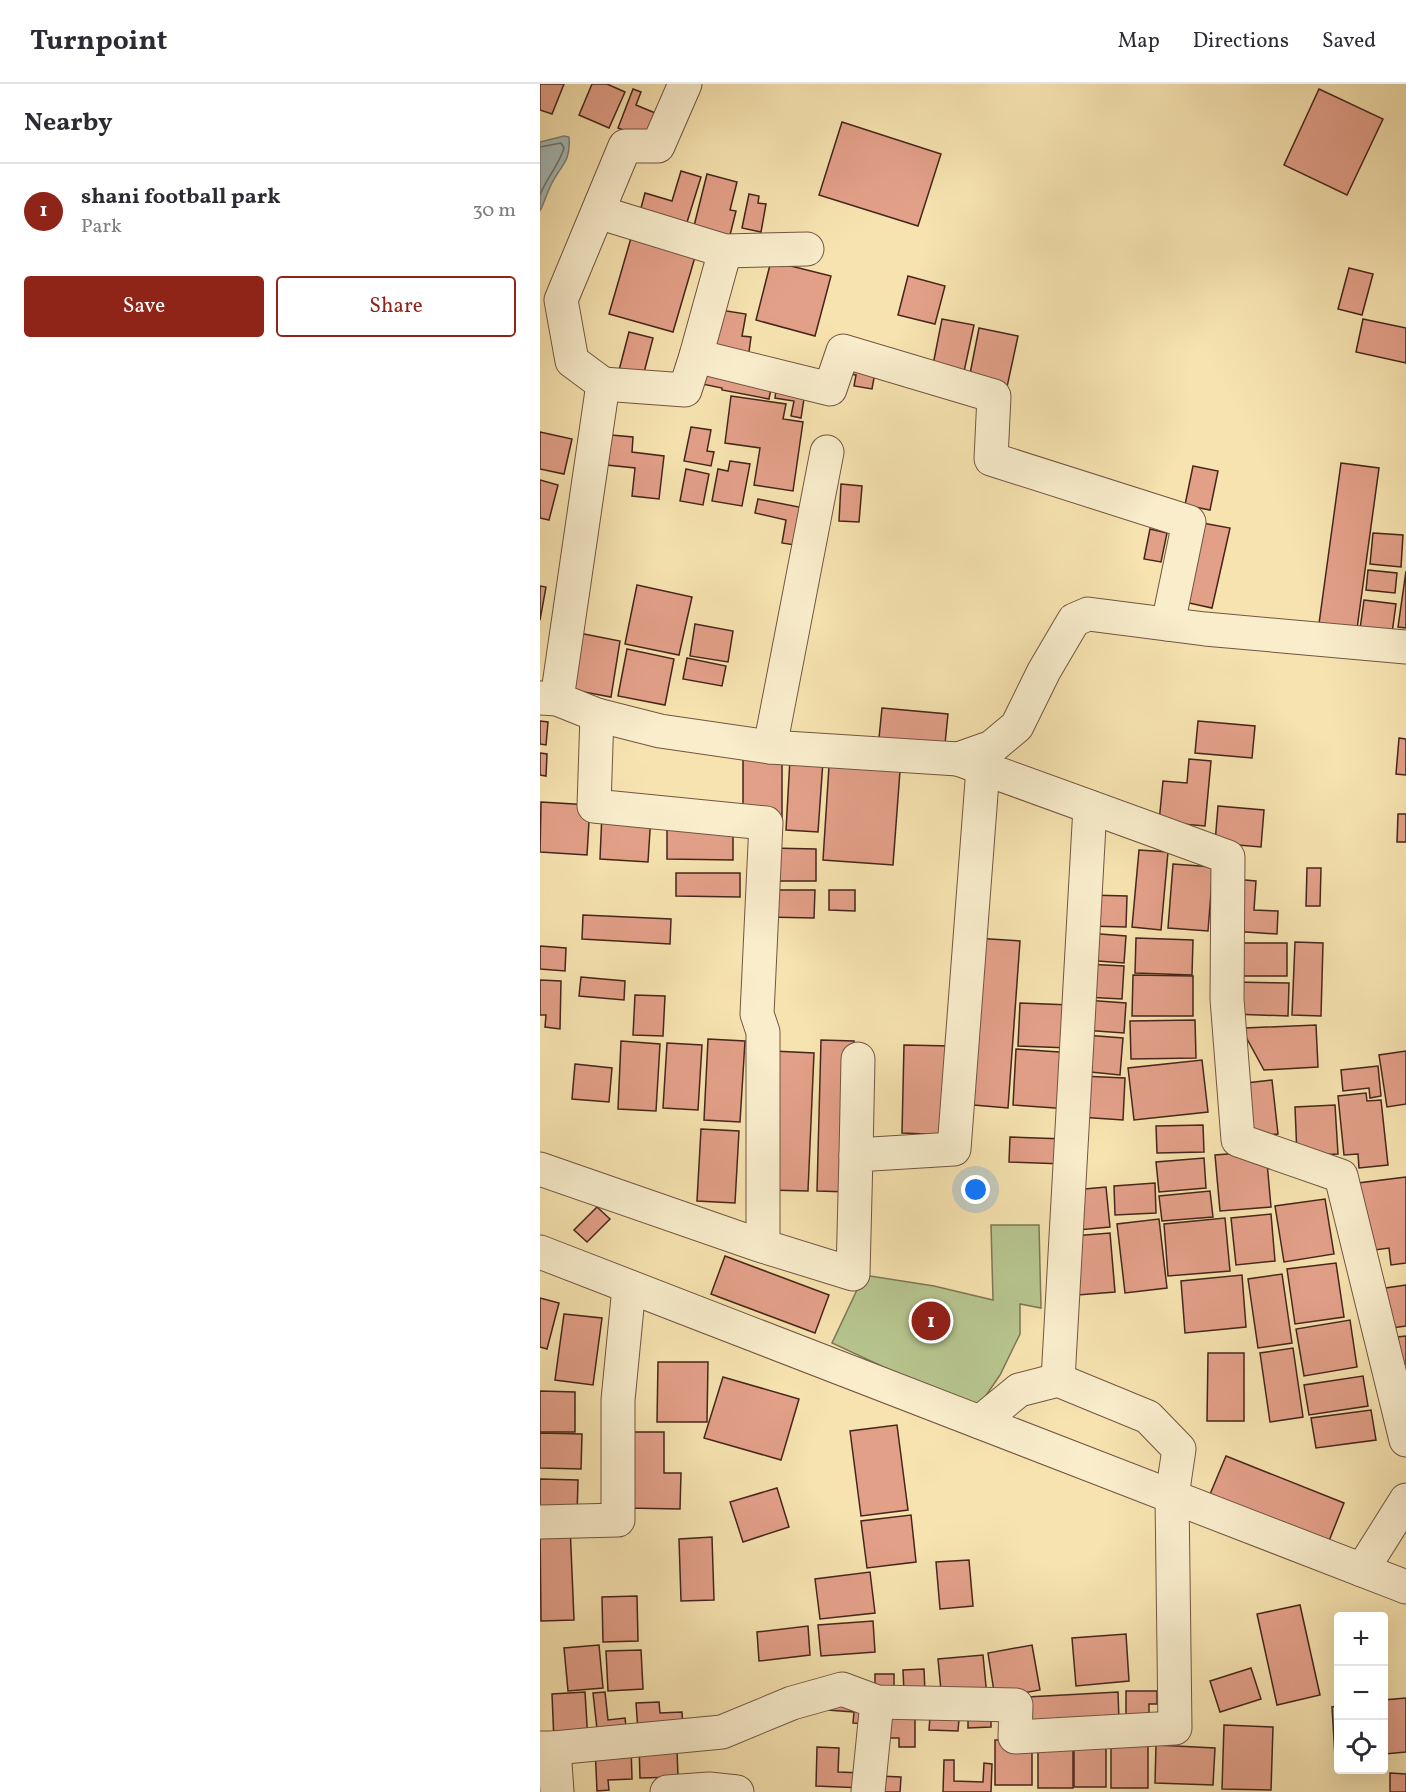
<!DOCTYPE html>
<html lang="en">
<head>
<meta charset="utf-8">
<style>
	:root { --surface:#fff; --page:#f7f7f7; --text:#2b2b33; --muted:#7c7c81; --line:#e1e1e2; --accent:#8f2418 }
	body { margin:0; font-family:Vollkorn,serif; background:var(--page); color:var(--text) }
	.controls { position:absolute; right:18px; bottom:18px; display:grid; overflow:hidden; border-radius:6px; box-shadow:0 6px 24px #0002 }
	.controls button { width:54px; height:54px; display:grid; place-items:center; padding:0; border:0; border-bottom:2px solid var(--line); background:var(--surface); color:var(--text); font:30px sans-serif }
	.you { position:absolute; left:436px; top:1106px; width:21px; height:21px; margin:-15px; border:4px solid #fff; border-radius:50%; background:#1a73e8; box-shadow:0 0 0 9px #1a73e833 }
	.badge { display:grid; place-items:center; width:39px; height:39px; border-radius:50%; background:var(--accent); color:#fff; font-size:20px; font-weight:700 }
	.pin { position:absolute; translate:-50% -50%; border:3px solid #fff; box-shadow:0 2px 6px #0006 }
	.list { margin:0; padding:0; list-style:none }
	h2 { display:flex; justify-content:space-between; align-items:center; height:78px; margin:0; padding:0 24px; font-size:26px }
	h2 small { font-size:20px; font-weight:400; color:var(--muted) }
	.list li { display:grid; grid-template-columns:39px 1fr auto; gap:18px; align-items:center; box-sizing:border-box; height:96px; padding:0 24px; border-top:2px solid var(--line) }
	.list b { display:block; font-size:22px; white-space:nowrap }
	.list p { margin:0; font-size:20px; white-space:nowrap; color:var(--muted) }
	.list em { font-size:20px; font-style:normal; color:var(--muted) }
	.actions { display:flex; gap:12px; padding:18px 24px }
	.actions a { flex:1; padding:14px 0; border:2px solid var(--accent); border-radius:6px; text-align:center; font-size:21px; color:var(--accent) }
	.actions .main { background:var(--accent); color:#fff }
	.icon { flex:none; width:33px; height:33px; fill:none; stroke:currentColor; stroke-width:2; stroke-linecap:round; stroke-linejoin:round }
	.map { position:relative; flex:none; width:866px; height:1708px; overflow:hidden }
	header { display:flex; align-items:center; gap:36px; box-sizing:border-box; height:84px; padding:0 30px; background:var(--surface); border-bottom:2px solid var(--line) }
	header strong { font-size:28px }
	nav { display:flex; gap:33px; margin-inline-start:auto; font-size:21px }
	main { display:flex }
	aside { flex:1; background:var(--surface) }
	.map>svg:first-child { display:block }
</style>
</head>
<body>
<header>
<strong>Turnpoint</strong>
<nav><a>Map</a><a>Directions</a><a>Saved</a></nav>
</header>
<main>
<aside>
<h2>Nearby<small></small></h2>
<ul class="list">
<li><span class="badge">1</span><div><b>shani football park</b><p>Park</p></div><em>30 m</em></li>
</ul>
<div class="actions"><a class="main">Save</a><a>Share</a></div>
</aside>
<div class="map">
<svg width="866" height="1708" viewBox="0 0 866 1708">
	<rect width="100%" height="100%" fill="#f6e3b0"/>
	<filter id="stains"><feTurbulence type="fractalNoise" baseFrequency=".00333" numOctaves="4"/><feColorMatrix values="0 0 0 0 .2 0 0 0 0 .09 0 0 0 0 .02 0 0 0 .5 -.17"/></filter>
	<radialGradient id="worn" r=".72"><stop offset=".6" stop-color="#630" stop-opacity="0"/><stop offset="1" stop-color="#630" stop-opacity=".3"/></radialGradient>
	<!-- green -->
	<polygon fill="#b7c58f" stroke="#7e7655" stroke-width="1.5" points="451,1141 499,1141 501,1224 480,1220 480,1250 460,1291 436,1326 292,1259 324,1191 394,1202 453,1216"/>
	<!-- water -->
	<path fill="#a2bbb7" stroke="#7d7f79" stroke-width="1.5" d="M 24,52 L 29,53 C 31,80 20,81 11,101 C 7,109 4,119 0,127 L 0,58 Z"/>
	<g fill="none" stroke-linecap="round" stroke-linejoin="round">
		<!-- shore -->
		<path stroke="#747069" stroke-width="1.5" d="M 0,63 L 21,59 L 24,64 C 18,83 7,93 0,111"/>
	</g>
	<!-- building -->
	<g fill="#e3a089" stroke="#46261b" stroke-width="1.5">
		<polygon points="0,0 24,0 12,30 0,26"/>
		<polygon points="52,0 67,0 85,8 69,44 39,31"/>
		<polygon points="93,5 101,8 96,21 120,31 110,56 78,44"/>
		<polygon points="779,5 843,35 807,111 744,81"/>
		<polygon points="302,38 401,70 378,142 279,111"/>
		<polygon points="141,87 161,93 144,148 98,135 105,109 132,117"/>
		<polygon points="167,90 197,98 190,126 196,127 188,159 152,150"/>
		<polygon points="209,110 219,112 218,119 226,120 221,148 202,144"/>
		<polygon points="91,154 155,173 133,248 69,230"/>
		<polygon points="231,177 291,192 275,252 216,236"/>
		<polygon points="809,184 833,190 822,231 798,225"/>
		<polygon points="368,192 405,202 395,240 358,231"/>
		<polygon points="174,225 206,230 202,252 211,253 208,275 167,268"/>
		<polygon points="402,235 434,241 422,297 391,291"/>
		<polygon points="823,235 866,244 866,279 816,268"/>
		<polygon points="439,244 478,252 467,303 429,295"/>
		<polygon points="89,248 113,254 101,300 77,294"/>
		<polygon points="303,277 336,283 332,305 314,302 316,291 309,290"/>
		<polygon points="165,281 233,294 229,315 182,306 182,304 162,300"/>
		<polygon points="237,298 266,302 261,334 251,332 254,317 235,314"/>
		<polygon points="191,312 246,320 243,335 263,338 253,407 214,401 220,364 185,359"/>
		<polygon points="151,343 171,346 167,367 174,368 171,382 144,377"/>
		<polygon points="0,348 32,355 24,390 0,385"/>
		<polygon points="60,350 93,353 92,368 124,372 119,415 92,412 95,384 57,380"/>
		<polygon points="190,377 210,380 202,422 172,417 178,385 188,387"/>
		<polygon points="801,379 839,384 816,552 778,547"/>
		<polygon points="653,382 678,387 670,426 645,421"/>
		<polygon points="146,385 169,390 163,421 140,417"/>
		<polygon points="0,396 18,401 9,436 0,434"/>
		<polygon points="301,400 322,402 319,438 299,437"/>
		<polygon points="218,415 269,425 261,462 242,459 246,436 215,429"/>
		<polygon points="657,438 690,444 672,524 640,517"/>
		<polygon points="610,445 627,449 621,478 604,475"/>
		<polygon points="833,449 863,451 861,483 830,480"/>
		<polygon points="828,486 857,489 855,509 826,506"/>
		<polygon points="866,487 866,544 858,543"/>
		<polygon points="97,501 152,513 139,571 85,560"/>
		<polygon points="0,502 6,503 0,536"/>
		<polygon points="824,516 856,520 852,549 820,545"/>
		<polygon points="155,540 193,547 188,578 150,572"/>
		<polygon points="39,549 80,557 71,613 28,605"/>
		<polygon points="87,565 134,575 125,621 78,612"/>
		<polygon points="147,574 186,582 182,602 143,595"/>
		<polygon points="342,624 408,630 404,670 338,664"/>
		<polygon points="0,637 8,638 6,661 0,660"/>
		<polygon points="658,637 715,642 712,674 655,669"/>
		<polygon points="859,654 866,655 866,691 856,690"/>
		<polygon points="0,669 7,670 6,692 0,691"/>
		<rect x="203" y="674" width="39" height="60"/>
		<polygon points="250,675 283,677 278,748 246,746"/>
		<polygon points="649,675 671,677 665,742 619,738 623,697 647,699"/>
		<polygon points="289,682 360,687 353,781 283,776"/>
		<polygon points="1,718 50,721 47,771 0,768"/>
		<polygon points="678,722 724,726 721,763 675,759"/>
		<polygon points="62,729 111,731 108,778 60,775"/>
		<polygon points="858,730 866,730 866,758 857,758"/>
		<polygon points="127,746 193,747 193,776 127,775"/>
		<polygon points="230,764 276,765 276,797 230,797"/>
		<polygon points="599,766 628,768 621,846 592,843"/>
		<polygon points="633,780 673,783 668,847 628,844"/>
		<polygon points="767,784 781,784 780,822 766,822"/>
		<polygon points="136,789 200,789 200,813 136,812"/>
		<polygon points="693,795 716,797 714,826 738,827 737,850 691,847"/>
		<polygon points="226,806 275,806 274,834 225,833"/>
		<polygon points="289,806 315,806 315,827 289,826"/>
		<polygon points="548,811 587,812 586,843 547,842"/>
		<polygon points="43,831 131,835 130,860 42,855"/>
		<polygon points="547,849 586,852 584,879 545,876"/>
		<polygon points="434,854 480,857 468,1024 422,1020"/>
		<polygon points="596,854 653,856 652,891 595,889"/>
		<polygon points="755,858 783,859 781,932 752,931"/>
		<rect x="691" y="859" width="56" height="33"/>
		<polygon points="0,862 26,864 25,887 0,885"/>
		<polygon points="546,880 584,882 582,915 544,913"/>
		<polygon points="593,891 653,892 653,932 592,932"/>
		<polygon points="41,893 85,897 84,916 39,912"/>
		<polygon points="0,896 21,897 20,945 5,943 6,931 0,931"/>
		<polygon points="694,898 749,899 748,932 693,930"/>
		<polygon points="95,911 125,912 123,952 93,951"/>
		<polygon points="545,916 586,919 584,949 543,946"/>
		<polygon points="480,919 531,921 529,964 478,962"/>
		<polygon points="655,936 656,974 591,975 590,937"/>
		<polygon points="776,941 778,983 724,986 706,953 705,944"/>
		<polygon points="545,951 583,954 580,991 541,987"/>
		<polygon points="168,955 205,957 200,1038 164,1036"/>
		<polygon points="281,956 314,957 310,1108 277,1107"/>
		<polygon points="81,957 120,960 116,1027 78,1025"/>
		<polygon points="127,959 162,961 158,1026 123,1024"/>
		<polygon points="364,961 411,962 409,1051 362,1049"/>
		<polygon points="476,965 533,969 529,1025 473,1021"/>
		<polygon points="233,967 274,969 268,1107 228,1106"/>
		<polygon points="866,967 866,1020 847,1023 839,971"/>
		<polygon points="662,976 668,1028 594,1036 588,984"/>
		<polygon points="35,980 72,984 69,1018 32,1015"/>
		<polygon points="838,982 841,1012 830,1014 829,1004 803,1007 801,986"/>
		<polygon points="541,992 585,994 583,1036 539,1033"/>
		<polygon points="732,996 738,1050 702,1053 706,999"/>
		<polygon points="826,1009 827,1017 841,1016 848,1081 819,1084 818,1070 804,1071 798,1012"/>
		<polygon points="795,1021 798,1070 757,1072 755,1023"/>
		<polygon points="663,1041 664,1068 617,1069 616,1042"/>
		<polygon points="161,1045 199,1047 195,1119 157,1117"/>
		<polygon points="470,1053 525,1055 524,1080 469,1078"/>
		<polygon points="726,1067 731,1123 680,1127 675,1071"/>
		<polygon points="664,1074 666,1104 619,1108 616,1078"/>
		<polygon points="866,1093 866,1179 851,1181 849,1164 827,1167 818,1099"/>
		<polygon points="615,1099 616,1129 575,1131 574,1102"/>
		<polygon points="566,1103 570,1143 538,1146 534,1106"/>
		<polygon points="670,1107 673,1133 622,1137 619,1112"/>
		<polygon points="785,1115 794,1170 744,1178 735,1122"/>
		<polygon points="57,1123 70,1135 47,1158 34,1146"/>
		<polygon points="731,1130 735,1177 696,1181 691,1134"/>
		<polygon points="685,1134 690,1187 628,1192 624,1140"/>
		<polygon points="619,1135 627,1204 585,1209 577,1140"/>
		<polygon points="570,1149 575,1208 538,1211 533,1152"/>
		<polygon points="185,1172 289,1211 275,1249 171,1210"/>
		<polygon points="796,1179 804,1233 755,1240 747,1185"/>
		<polygon points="742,1190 752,1259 718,1264 708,1195"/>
		<polygon points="702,1191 706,1243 645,1249 641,1197"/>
		<polygon points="866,1201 866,1242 845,1245 839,1205"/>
		<polygon points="0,1214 19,1219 7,1265 0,1263"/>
		<polygon points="24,1230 62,1234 53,1301 15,1296"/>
		<polygon points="810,1236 817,1283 764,1292 756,1245"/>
		<polygon points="866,1252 866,1280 850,1282 848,1254"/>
		<polygon points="753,1264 763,1333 730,1338 720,1269"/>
		<polygon points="668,1269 704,1269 704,1337 667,1337"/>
		<polygon points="118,1278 168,1278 167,1338 117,1338"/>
		<polygon points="823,1292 828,1322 769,1331 764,1301"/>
		<polygon points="183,1293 259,1315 241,1376 164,1354"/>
		<polygon points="0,1307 35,1308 35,1348 0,1348"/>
		<polygon points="831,1326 836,1356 776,1364 771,1334"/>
		<polygon points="357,1341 368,1426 321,1432 310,1347"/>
		<polygon points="87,1348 124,1348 124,1389 141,1389 140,1425 85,1424"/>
		<polygon points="0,1349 42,1350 41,1385 0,1384"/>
		<polygon points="686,1372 804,1419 787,1462 668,1415"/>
		<polygon points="0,1395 38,1396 37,1432 0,1431"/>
		<polygon points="237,1404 249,1443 203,1458 190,1418"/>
		<polygon points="371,1431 376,1478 327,1484 321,1437"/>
		<polygon points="30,1441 34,1536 1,1537 0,1442"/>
		<polygon points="172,1453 174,1516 141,1517 139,1455"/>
		<polygon points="429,1476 433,1522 400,1525 396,1478"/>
		<polygon points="330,1488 335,1529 280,1535 275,1495"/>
		<polygon points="97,1512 98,1557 63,1558 62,1513"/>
		<polygon points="760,1521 780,1611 737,1621 717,1530"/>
		<polygon points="333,1537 335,1568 281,1572 278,1541"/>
		<polygon points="268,1542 270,1571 219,1577 217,1548"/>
		<polygon points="586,1550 589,1597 536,1602 532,1554"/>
		<polygon points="59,1561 63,1604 28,1607 24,1564"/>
		<polygon points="492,1561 500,1606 455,1614 448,1569"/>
		<polygon points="101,1566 103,1605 68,1607 66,1567"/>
		<polygon points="443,1571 447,1613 402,1617 398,1575"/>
		<polygon points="711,1584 721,1615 680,1628 670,1597"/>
		<polygon points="384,1585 385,1608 364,1609 363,1586"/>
		<rect x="335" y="1590" width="19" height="18"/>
		<polygon points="586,1607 617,1607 617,1620 609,1620 609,1634 586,1634"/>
		<polygon points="45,1608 48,1657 14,1658 12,1610"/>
		<polygon points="65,1608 68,1636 85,1634 87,1651 58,1654 53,1609"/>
		<polygon points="578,1608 579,1637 488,1641 487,1613"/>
		<polygon points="315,1614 333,1640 313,1639 314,1628 287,1626"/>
		<polygon points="866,1614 866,1668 845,1670 844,1616"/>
		<polygon points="119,1618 120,1629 142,1628 143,1644 98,1647 96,1619"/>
		<polygon points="798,1622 798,1673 795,1673 792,1623"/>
		<polygon points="428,1623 451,1636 451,1643 428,1644"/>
		<polygon points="390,1633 419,1635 418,1647 389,1646"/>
		<polygon points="343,1634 375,1634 375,1663 359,1663 359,1654 343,1654"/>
		<polygon points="684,1641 733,1643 731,1706 682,1705"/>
		<rect x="571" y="1654" width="37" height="50"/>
		<rect x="498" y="1655" width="35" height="49"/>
		<rect x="455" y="1656" width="37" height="45"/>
		<rect x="534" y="1656" width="32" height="47"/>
		<polygon points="91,1661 92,1695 68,1696 69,1706 57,1707 55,1663"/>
		<polygon points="99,1661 137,1665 138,1693 100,1694"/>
		<polygon points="616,1661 675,1664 673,1701 615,1699"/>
		<polygon points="277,1663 299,1664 298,1688 324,1689 324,1704 276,1702"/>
		<polygon points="404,1676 414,1676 414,1697 443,1698 444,1679 452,1680 451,1708 403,1708"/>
		<polygon points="850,1689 866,1690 866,1708 850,1708"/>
		<polygon points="339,1692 361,1693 360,1708 339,1708"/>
	</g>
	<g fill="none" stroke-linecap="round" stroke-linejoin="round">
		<!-- minor casing -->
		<g stroke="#725540" stroke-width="35">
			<g id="minor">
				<polyline points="58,128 185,167 267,165"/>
				<polyline points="156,272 290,305 303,267 454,312 451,375 649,438 628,540"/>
				<polyline points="63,300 145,306 156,272 185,167"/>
				<polyline points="0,614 17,615 57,631 120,647 230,663 418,675 452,663 477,642 504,587 534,536 548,530 665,545 866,563"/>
				<polyline points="17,615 63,300 32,277 21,216 85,62 118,62 145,0"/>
				<polyline points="57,631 54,722 226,739 217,930 223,948 223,1162"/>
				<polyline points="230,663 287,368"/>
				<polyline points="418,675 688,773 687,915 698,1056 801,1092 866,1356"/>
				<polyline points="316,1071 318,975"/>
				<polyline points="0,1085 216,1160 313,1190 316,1071 414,1065 443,684"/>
				<polyline points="0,1168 866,1503"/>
				<polyline points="518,1296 550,723"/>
				<polyline points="0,1438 78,1436 78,1316 89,1203"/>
				<polyline points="822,1486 866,1416"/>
				<polyline points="0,1664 14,1664 17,1708"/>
				<polyline points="14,1664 182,1648 252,1619 302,1605 337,1618 476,1621 475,1653 635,1644 632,1412 639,1365 608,1333 518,1296 479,1306 440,1338"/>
				<polyline points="127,1708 169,1705 197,1708"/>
				<polyline points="328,1708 337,1618"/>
			</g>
		</g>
		<!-- minor -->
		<use href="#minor" stroke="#f9edcc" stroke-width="33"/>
	</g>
	<rect width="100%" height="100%" filter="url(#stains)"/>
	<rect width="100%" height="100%" fill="url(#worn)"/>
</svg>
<div class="controls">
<button>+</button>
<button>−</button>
<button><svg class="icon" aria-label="locate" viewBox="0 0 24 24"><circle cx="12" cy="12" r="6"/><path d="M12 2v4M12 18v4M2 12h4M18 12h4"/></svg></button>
</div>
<div class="you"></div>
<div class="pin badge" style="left:391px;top:1237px">1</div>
</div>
</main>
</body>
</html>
